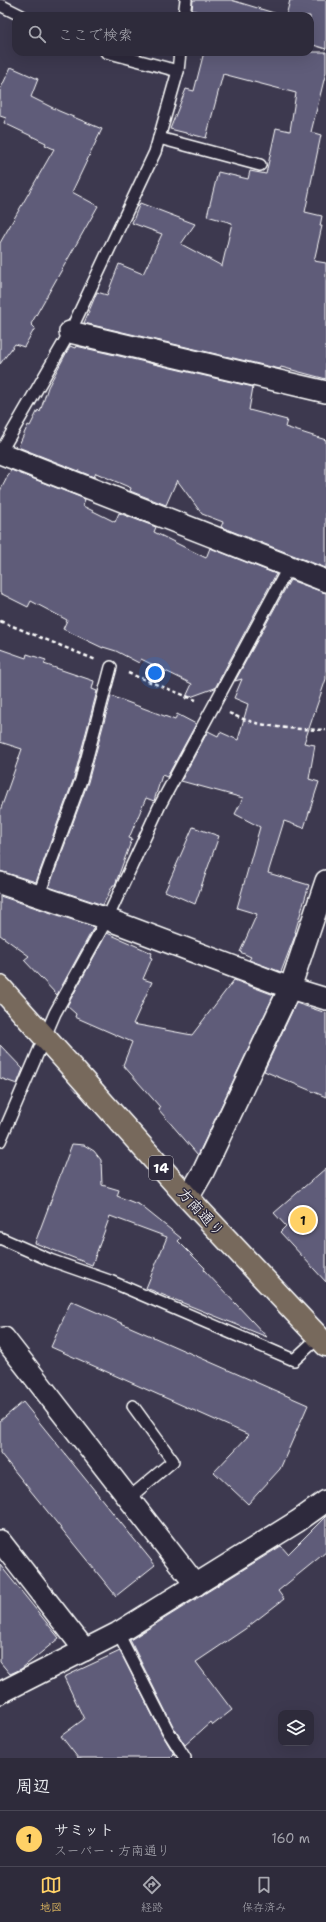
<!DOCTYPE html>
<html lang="ja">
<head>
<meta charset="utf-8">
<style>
	:root { --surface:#2e2b3b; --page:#363342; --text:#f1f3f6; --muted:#a7a7af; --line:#494755; --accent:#ffd166 }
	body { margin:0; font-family:"Shantell Sans","Klee One",sans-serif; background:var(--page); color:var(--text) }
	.controls { position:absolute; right:12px; bottom:12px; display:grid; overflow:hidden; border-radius:8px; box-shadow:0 4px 16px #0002 }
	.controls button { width:36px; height:36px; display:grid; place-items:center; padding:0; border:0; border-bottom:1px solid var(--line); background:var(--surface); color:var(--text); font:20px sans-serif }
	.you { position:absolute; left:155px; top:673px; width:14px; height:14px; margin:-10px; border:3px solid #fff; border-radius:50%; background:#1a73e8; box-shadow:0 0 0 6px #1a73e833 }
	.badge { display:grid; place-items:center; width:26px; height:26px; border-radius:50%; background:var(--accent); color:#111; font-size:13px; font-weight:700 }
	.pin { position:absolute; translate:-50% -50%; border:2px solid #fff; box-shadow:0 1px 4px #0006 }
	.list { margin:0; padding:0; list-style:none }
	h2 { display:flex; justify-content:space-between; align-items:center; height:52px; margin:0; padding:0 16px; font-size:17px }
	h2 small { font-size:13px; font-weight:400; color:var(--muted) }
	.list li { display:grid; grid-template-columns:26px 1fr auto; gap:12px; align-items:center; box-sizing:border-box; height:56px; padding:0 16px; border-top:1px solid var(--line) }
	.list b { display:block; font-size:15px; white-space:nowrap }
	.list p { margin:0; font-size:13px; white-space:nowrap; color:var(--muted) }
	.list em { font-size:13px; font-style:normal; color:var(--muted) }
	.icon { flex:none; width:22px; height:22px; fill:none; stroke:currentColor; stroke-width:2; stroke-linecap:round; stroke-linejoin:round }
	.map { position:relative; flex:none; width:326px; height:1758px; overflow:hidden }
	.search { position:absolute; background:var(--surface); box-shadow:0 4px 16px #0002; left:12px; right:12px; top:12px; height:44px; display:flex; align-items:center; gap:10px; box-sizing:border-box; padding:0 14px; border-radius:12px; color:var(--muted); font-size:15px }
	.sheet { height:108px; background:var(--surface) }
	nav { display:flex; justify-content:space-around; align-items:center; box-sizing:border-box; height:56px; border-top:1px solid var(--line); background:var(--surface); font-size:11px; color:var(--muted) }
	nav a { display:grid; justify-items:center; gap:2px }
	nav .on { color:var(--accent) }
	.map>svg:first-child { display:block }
</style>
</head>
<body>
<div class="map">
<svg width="326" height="1758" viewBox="0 0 326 1758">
	<rect width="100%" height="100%" fill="#3d394f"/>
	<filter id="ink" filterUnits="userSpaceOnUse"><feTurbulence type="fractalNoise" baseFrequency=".025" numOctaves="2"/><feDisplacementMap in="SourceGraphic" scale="8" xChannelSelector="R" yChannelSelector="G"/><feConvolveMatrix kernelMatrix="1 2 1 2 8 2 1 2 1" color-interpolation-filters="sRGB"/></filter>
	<g filter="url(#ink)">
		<!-- building -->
		<g fill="#5f5b79" stroke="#fff">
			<polygon points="193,0 231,0 284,16 212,16 192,10"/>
			<polygon points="290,0 326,0 326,49 310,44 310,16 286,16"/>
			<polygon points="204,52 326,52 326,72 311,132 321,135 305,212 322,216 320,226 322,226 314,261 326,263 326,379 281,367 280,369 84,323 97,292 107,295 119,264 143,274 162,234 132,223 140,203 195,224 181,244 222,266 232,223 207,216 218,172 248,179 250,171 266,174 276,128 290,131 296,93 223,74 206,138 170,129 186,89 194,91"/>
			<polygon points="11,67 38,79 31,97 59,111 102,129 72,192 98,206 31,324 35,328 24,347 15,344 0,364 0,243 54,149 45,145 46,143 4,123 6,118 0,116 0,90"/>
			<polygon points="70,346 75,348 76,346 253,387 249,410 287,420 285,427 326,440 326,568 221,527 223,522 202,514 177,480 166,505 130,491 131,488 96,473 94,477 18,447 28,425 30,426 38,410 40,412 48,387"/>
			<polygon points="11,470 85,499 83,506 115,522 119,513 156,527 154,532 206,558 210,548 276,574 215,688 185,699 192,684 141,659 139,663 116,651 103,647 103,648 63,629 67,620 31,601 28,607 0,593 0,491"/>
			<polygon points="290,580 326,593 326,679 304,743 315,745 309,779 319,782 304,828 284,821 268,873 309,885 295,932 296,933 281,972 249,960 251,957 240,952 257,914 237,908 260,827 235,814 243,798 181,781 208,731 218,736 220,732 238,740 248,704 234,698 242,679 235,681"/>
			<polygon points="0,649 26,658 27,654 46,660 44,664 94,681 92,689 97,691 74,778 36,882 0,871 0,811 22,749 0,742"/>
			<polygon points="111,696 175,720 177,714 196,724 167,777 162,775 154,801 146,798 129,838 132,839 115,885 113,885 103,905 49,887 88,782"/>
			<polygon points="193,827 219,836 195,904 165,891"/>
			<polygon points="0,896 94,927 57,995 24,960 29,956 0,935"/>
			<polygon points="107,933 152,953 150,957 152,958 143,979 152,982 133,1024 192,1035 234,980 274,995 198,1155 159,1110 160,1107 123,1065 132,1042 75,1017 76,1014 67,1006"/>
			<polygon points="296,1003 326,1013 326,1097 264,1071"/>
			<polygon points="0,1045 23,1069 17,1084 0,1078"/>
			<polygon points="72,1144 84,1145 94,1151 101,1160 102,1185 119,1190 117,1196 140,1205 181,1238 178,1241 205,1268 204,1270 267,1337 146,1288 167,1237 110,1216 92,1265 35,1243"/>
			<polygon points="326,1168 326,1282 280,1232 286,1226 274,1213"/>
			<polygon points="71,1301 308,1405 280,1469 248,1504 214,1472 249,1435 51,1347"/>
			<polygon points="23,1402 155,1565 116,1596 0,1453 0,1421"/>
			<polygon points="326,1516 326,1552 278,1591 284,1599 245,1629 196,1662 232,1710 213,1725 211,1722 185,1745 174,1728 130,1640 281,1546 288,1554"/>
			<polygon points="0,1565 59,1638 21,1669 10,1674 0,1662"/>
			<polygon points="120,1651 162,1734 174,1754 170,1758 78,1758 61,1736 84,1719 64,1677"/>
		</g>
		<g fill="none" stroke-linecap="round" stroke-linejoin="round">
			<!-- lane casing -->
			<g stroke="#fff" stroke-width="14">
				<g id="lane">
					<polyline points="0,5 22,16"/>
					<polyline points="184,16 186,0"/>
					<polyline points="106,52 178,71"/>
					<polyline points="159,138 260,165"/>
					<polyline points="0,453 70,332 155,152 178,71 180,52"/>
					<polyline points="38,897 81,780 111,667"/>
					<polyline points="0,1141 55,1013 107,919 159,807 289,566"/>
					<polyline points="0,1238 50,1260 110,1281 294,1360 319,1337"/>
					<polyline points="129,1498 173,1461 133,1406"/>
					<polyline points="118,1633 168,1731 185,1758"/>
				</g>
			</g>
			<!-- street casing -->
			<g stroke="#fff" stroke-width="24">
				<g id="street">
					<polyline points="70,332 326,392"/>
					<polyline points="0,453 326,581"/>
					<polyline points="0,883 107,919 290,988 326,999"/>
					<polyline points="188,1198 203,1172 290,988 326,881"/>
					<polyline points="4,1338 196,1585"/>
					<polyline points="0,1541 85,1650"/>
					<polyline points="0,1693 118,1633 298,1521 326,1501"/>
				</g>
			</g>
			<!-- primary casing -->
			<g stroke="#fff" stroke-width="25">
				<polyline id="primary" points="0,987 188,1198 326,1345"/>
			</g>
			<!-- path -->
			<g stroke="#fff" stroke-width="2.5" stroke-dasharray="4 3" stroke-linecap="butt">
				<polyline points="0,621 96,660"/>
				<polyline points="128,673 196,700"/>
				<path d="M 229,713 C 259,728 293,729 326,730"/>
			</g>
			<!-- lane -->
			<use href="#lane" stroke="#2f2a3d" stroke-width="11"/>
			<!-- street -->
			<use href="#street" stroke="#2f2a3d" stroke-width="21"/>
			<!-- primary -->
			<use href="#primary" stroke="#77695c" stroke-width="22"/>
		</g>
	</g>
	<g text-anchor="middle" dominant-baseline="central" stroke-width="3" stroke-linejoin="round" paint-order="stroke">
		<!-- shield labels -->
		<rect fill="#2f2a3d" stroke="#c1bfc5" stroke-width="1" x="149" y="1156" width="24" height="24" rx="3"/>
		<g font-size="14" font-weight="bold" fill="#fff">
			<text x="161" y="1168">14</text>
		</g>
		<!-- street labels -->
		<g font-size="15" fill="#fff" stroke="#2f2a3d">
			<text transform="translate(201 1212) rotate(47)">方南通り</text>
		</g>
	</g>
</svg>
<div class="controls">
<button><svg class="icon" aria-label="layers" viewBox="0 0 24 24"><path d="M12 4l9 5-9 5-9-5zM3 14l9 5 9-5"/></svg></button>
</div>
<div class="you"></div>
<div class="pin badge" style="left:303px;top:1220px">1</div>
<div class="search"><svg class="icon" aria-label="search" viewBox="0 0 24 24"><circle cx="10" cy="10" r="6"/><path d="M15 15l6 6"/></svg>ここで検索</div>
</div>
<section class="sheet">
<h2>周辺<small></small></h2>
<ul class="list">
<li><span class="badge">1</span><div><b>サミット</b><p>スーパー · 方南通り</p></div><em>160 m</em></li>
</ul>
</section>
<nav>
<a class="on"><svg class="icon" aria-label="map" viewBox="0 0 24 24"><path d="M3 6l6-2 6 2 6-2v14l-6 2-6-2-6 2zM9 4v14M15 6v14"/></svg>地図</a>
<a><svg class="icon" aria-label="directions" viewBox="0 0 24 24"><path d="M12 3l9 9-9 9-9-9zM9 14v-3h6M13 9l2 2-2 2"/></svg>経路</a>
<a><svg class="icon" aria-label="saved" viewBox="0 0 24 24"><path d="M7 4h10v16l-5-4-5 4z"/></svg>保存済み</a>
</nav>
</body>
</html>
